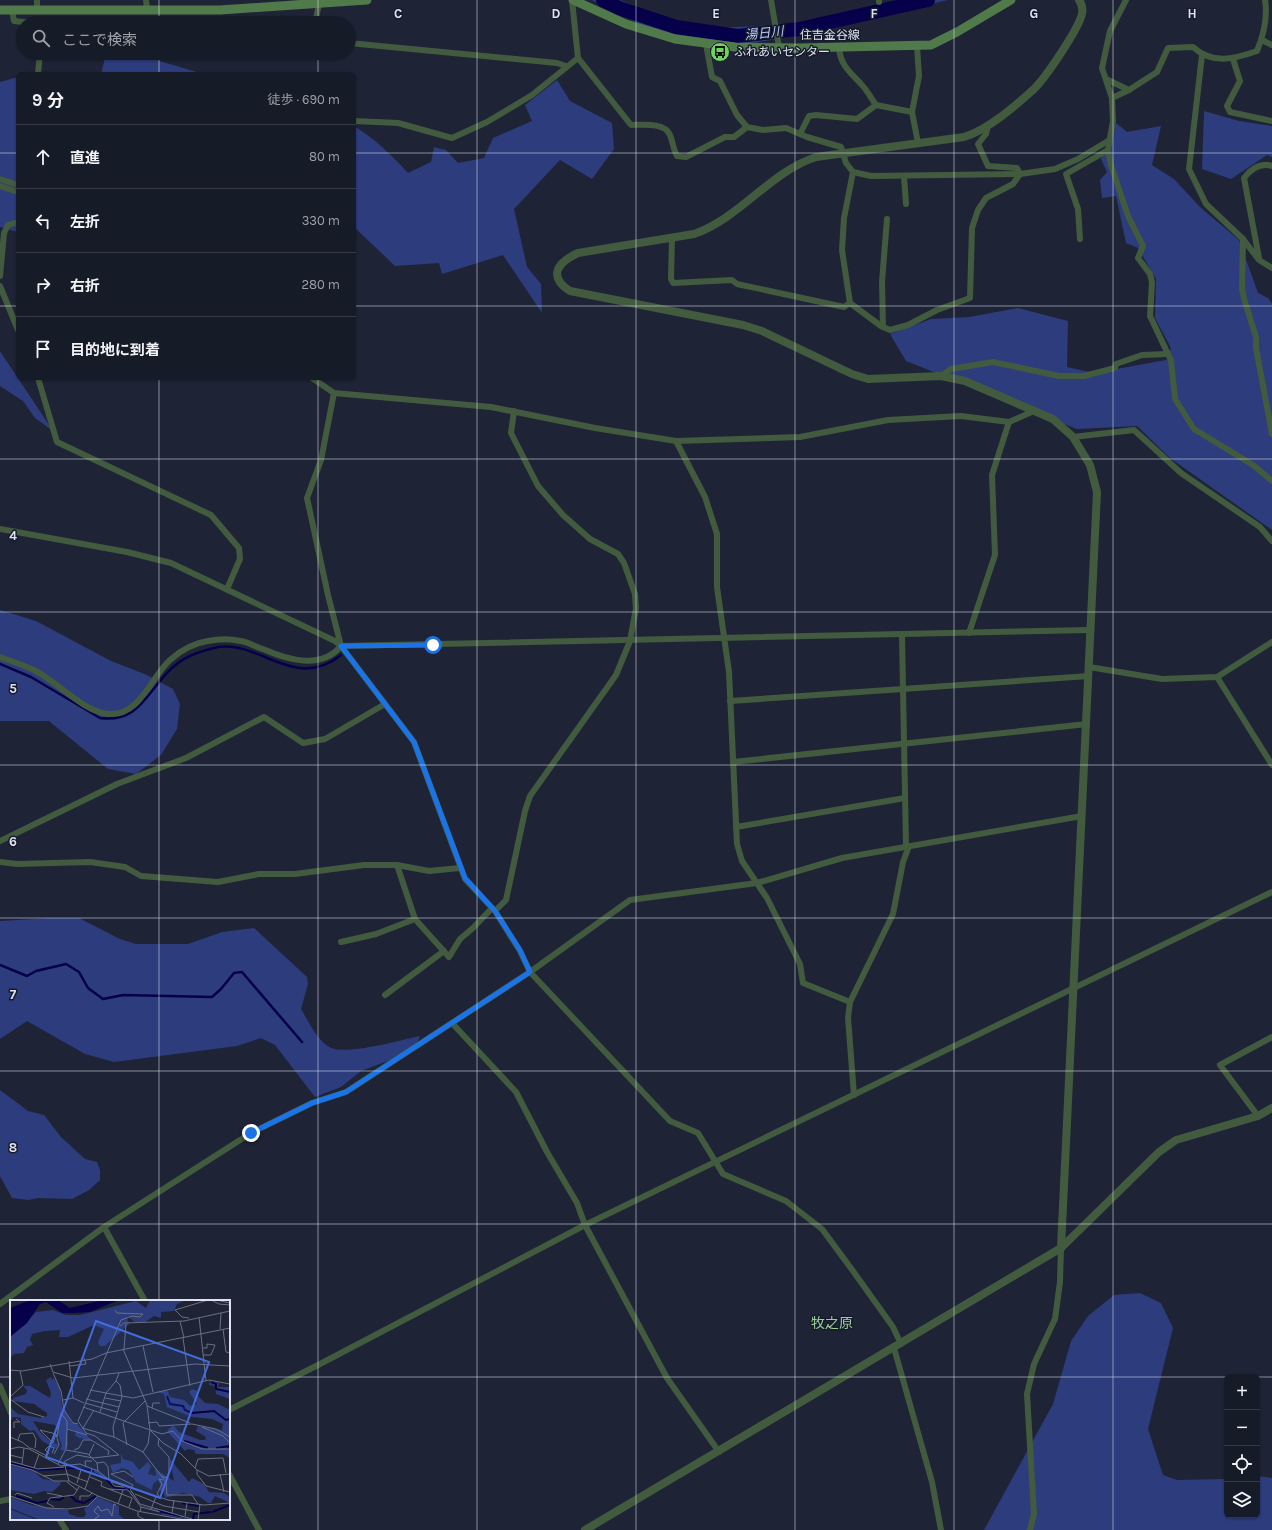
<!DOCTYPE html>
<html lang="ja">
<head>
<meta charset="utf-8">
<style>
	:root { --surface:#161b28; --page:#232834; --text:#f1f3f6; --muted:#9ea1a8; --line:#353945 }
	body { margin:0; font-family:Karla,"Noto Sans JP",sans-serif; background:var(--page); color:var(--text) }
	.controls { position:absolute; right:12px; bottom:12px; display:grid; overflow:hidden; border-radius:6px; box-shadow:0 1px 3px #0004 }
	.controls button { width:36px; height:36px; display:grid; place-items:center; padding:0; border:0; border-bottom:1px solid var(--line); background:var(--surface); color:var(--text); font:20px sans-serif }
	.stop { position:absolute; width:12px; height:12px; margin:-9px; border:3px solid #1a73e8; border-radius:50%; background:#fff }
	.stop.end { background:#1a73e8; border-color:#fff; box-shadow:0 1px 4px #0008 }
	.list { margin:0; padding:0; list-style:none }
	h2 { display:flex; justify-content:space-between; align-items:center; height:52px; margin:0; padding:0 16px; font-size:17px }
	h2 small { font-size:13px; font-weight:400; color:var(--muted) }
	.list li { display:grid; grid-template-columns:26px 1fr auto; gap:12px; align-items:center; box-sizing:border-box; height:64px; padding:0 16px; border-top:1px solid var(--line) }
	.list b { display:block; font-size:15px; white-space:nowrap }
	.list em { font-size:13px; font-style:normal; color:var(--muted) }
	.icon { flex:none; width:22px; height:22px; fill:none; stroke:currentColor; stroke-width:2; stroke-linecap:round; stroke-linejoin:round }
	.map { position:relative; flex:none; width:1272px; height:1530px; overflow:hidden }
	.search { position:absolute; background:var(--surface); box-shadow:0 1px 3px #0004; left:16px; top:16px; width:340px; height:44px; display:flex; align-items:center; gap:10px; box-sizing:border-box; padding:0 14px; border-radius:22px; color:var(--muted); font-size:15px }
	.panel { position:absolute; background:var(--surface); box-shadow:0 1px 3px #0004; left:16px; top:72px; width:340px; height:308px; border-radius:6px }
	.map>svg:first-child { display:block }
</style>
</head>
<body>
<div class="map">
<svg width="1272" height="1530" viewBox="0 0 1272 1530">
	<rect width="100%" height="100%" fill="#1e2436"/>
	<!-- green -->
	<g fill="#2c3c7d">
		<polygon points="592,0 620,0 672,21 714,28 782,25 830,17 897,0 948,0 794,36 747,44 703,41 656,32"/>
		<polygon points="106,54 143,56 203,74 210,74 101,74"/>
		<polygon points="18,77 18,232 0,227 0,82"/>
		<path d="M 557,80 L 570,101 L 612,123 L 614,149 L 592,179 L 560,160 L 514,209 L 527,267 L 541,284 L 542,313 L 503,255 L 442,274 L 439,263 L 395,266 L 354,227 L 354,126 C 375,139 392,155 408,173 L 431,162 L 434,147 L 446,150 L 458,163 L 484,158 L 493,138 L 532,121 L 525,105 Z"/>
		<polygon points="1204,111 1239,121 1272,126 1272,157 1267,155 1231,179 1202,169"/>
		<polygon points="1116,123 1127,132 1161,126 1152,165 1174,179 1200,207 1239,240 1258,293 1268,298 1272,304 1272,530 1170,458 1137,426 1077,429 906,361 890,334 931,319 969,317 1018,308 1068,321 1067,367 1094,373 1166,360 1171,348 1155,318 1156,279 1138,248 1126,243 1116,196 1102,198 1100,180 1107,172 1101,159"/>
		<polygon points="0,351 53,431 35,418 23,401 0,386"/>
		<polygon points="0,610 36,621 111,661 147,675 173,689 180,704 177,729 161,755 136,774 108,769 49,721 0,721"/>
		<path d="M 51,918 L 79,918 L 120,939 L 136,944 L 188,944 L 222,932 L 254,928 L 307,977 L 308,984 L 301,1009 C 309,1022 317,1041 331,1048 C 349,1055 400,1040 420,1036 L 414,1051 L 361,1071 L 341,1087 L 315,1097 L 275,1045 L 261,1038 L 237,1046 L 114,1062 L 85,1054 L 27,1021 L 0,1039 L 0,921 Z"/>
		<polygon points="0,1090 28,1111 44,1115 61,1137 85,1159 97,1162 100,1170 100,1180 89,1190 72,1199 38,1198 28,1200 12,1198 0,1176"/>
		<polygon points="1140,1293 1161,1303 1173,1328 1148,1429 1163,1475 1177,1480 1227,1479 1227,1515 1257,1515 1257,1476 1272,1478 1272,1530 984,1530 1053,1404 1071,1341 1088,1316 1114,1295"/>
	</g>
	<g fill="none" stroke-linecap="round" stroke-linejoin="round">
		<!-- stream -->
		<g stroke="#06004a" stroke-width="2.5">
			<path d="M 0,664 L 31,677 L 100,718 C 140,723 147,691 171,669 C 183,657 198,652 214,648 C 258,637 294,693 341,655"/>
			<polyline points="0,965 27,976 36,971 66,964 79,972 88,988 103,999 123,995 212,997 221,989 234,973 242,972 302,1042"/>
		</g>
		<!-- river -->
		<polyline stroke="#06004a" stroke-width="14" points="603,0 619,8 676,27 738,36 799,29 928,0"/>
		<!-- minor -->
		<g stroke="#425b3e" stroke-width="6">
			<polyline points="146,0 147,9"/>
			<path d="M 572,0 L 578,58 L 631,125 C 642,125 665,122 670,135 C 673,142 673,149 677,156 L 686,157 L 725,137 L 734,137 L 747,127"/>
			<polyline points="771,0 779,47"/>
			<polyline points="879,0 879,2"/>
			<polyline points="12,10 14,21 33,23"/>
			<polyline points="37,10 37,0"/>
			<polyline points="315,23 319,4"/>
			<polyline points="1262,40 1272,45"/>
			<polyline points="349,43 557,63 566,66"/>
			<polyline points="706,44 712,77 720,81 737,115 747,127 763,130 786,128 807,137 841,147 846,163 853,172 871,176 1020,174 1055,169 1078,159 1108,141"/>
			<polyline points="1202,55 1189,169 1206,204 1243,239 1259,260 1272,268"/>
			<polyline points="1233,59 1240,81 1227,106 1230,112 1272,121"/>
			<polyline points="38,74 40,53"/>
			<polyline points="1106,79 1129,90"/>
			<path d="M 1112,98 L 1129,90 L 1157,72 L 1168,48 L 1193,47 C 1213,65 1234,59 1257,51 C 1264,34 1268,18 1265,0"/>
			<polyline points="876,105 912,112 918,143"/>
			<polyline points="912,112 919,76 917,46"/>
			<polyline points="354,121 398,123 452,138 487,122 532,95 578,58"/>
			<polyline points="988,125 986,134 978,144 988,166 1017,168 1020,174"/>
			<path d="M 800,134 L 809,116 L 816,115 L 857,119 L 876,105 C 871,98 867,90 861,84 C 850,72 840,65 839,47"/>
			<polyline points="904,176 906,204"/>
			<polyline points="0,179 18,185"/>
			<polyline points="0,186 18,192"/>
			<polyline points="672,238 671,279 673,283 732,280 737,284 844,307 850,303 881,326 890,330 908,325 937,310 970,298 972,228 978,210 986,198 1013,184 1020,174"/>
			<polyline points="1080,239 1078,209 1066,174 1108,150"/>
			<polyline points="1243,239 1242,288 1244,299 1256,337 1256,348 1272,434"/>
			<path d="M 1259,258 L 1244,178 C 1251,169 1260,162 1272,166"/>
			<polyline points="0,276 4,233 8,225 18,222"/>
			<polyline points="0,286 18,330"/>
			<polyline points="850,303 842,250 844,218 853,172"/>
			<polyline points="883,327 882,282 887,219"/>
			<polyline points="1168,354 1171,360 1175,399 1194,429 1253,465 1272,481"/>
			<polyline points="941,376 951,369 993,362 1059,376 1084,376 1115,368 1116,364 1142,355 1168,354 1150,316 1152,282 1150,274 1138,258 1143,246 1128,216 1111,165 1108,150 1113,121 1112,98 1102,68 1110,31 1126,0"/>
			<polyline points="38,378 57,442 211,515 239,548 240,559 227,589"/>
			<polyline points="312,378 334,393 491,407 595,428 676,441 800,437 888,420 961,416 1009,422 1034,411"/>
			<polyline points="334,393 321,460 307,498 328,595 341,646"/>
			<polyline points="1073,437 1134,430 1181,473 1260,527 1272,541"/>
			<polyline points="676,441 705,497 717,534 717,587 729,672 737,844 742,861 767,898 800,964 803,983 850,1002"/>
			<polyline points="0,529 127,552 171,563 335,641 341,646 414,742 465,879 495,911 520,951 530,972 670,1121 698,1133 723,1174 786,1201 822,1229 853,1271 893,1327 901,1344"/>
			<polyline points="969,633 995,555 992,475 1009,422"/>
			<polyline points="902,635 906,846"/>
			<path d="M 0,657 C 11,661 23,665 34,670 C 58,682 83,712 109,714 C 140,716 151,677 170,660 C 180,651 194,643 208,641 C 218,639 231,639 241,641 C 248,642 256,647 263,649 C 288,660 321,670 341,646 L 1090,630"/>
			<polyline points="1089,667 1162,679 1217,677 1272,642"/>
			<polyline points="1217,677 1272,765"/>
			<polyline points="730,701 1089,676"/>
			<polyline points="733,762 1087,724"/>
			<polyline points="736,827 905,798"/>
			<polyline points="0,841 117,784 186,758 264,717 303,743 325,739 385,704"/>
			<polyline points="0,862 17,864 90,862 125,867 141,876 218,882 259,874 295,874 364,865 397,865 429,871 460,868"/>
			<polyline points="495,911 506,900 525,811 530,796 616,675 630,641 636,608 635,594 624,563 618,554 590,539 563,515 538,486 511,433 514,411"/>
			<polyline points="415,919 449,957 460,939 473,928 492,908"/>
			<polyline points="341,942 376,934 415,919 397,865"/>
			<polyline points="385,995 444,951"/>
			<polyline points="452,1023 516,1092 547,1152 577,1203 585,1225 667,1378 719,1452"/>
			<polyline points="854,1095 848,1018 850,1002 893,914 903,862 909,846"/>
			<polyline points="1258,1116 1220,1065 1272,1037"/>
			<polyline points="104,1227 145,1301"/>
			<polyline points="0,1304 104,1227 251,1133 312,1103 346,1092 530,972 630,900 757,883 842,858 1082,816"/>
			<polyline points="894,1348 932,1482 941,1530"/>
			<polyline points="0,1386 11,1413"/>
			<polyline points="229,1410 320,1364 585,1225 1272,892"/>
			<polyline points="229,1474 259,1530"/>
			<polyline points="0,1501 11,1499"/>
			<polyline points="59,1519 66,1530"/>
			<polyline points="1030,1530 1034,1514 1027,1394 1034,1364 1055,1319 1060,1282 1061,1248"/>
		</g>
		<!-- tertiary -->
		<g stroke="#425b3e" stroke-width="8">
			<path d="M 1061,1248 L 1097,492 L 1090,465 L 1073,437 L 1053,419 L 965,381 L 941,376 L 868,379 L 852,374 L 762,331 L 743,325 L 570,291 C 547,276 558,262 578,253 L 694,234 C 740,218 770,172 816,157 L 964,137 C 988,130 1015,106 1034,89 C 1046,77 1078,30 1082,14 C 1083,9 1082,4 1079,0"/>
			<polyline points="585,1530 1061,1248 1159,1152 1176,1140 1258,1116 1272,1108"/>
		</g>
		<!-- secondary -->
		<g stroke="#507a4a" stroke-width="9">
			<polyline points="573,0 626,24 675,39 735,47 799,48 931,45 957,32 1011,0"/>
			<polyline points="0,10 220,10 367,0"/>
		</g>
	</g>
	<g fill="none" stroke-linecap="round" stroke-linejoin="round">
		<!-- route -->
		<polyline stroke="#1a73e8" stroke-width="5" points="251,1133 312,1103 346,1092 530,972 520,950 495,911 465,878 414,742 341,646 433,645"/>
	</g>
	<!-- grid -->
	<path fill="none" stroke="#dee3ef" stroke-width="1" stroke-opacity="0.55" d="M 159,0 L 159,23M 318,0 L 318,23M 477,0 L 477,1530M 636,0 L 636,1530M 795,0 L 795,1530M 954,0 L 954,1530M 1113,0 L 1113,1530M 159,53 L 159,74M 318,53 L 318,74M 0,153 L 18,153M 354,153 L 1272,153M 0,306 L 18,306M 354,306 L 1272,306M 159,378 L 159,1301M 318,378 L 318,1530M 0,459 L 1272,459M 0,612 L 1272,612M 0,765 L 1272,765M 0,918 L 1272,918M 0,1071 L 1272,1071M 0,1224 L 1272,1224M 0,1377 L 11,1377M 229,1377 L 1227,1377M 1227,1377 L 1257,1377M 1257,1377 L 1272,1377M 159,1519 L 159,1530"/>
	<!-- icons -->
	<defs>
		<g id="bus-disc" transform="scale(1)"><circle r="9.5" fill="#6ed360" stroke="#151a2c"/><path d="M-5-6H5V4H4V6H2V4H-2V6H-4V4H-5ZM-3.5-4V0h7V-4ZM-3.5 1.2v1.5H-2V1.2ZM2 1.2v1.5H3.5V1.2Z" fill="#111"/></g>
	</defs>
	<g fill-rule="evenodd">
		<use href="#bus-disc" x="720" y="52"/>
	</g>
	<g text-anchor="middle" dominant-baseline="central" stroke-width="3" stroke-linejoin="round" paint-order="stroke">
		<!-- street labels -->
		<g font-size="12" fill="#dee3ef" stroke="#151a2c">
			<text x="830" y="35">住吉金谷線</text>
		</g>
		<!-- poi labels -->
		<g font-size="12" fill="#dee3ef" stroke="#151a2c" text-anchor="start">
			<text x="734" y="52">ふれあいセンター</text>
		</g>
		<!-- water labels -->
		<g font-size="13" font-style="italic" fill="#bac9f4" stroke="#151a2c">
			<text transform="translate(764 33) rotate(-6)">湯日川</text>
		</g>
		<!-- quarter labels -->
		<g font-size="14" fill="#9cd094" stroke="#151a2c">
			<text x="832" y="1323">牧之原</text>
		</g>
	</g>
	<!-- overview -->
	<g transform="translate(10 1300)">
		<rect width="220" height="220" fill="#1e2436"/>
		<path d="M 140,0 L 176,0 L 167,4 L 164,11 L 151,12 L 151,18 L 144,16 L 134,23 L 126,23 L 117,16 L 119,24 L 95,46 L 90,46 L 88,42 L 94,29 L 84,25 L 58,37 L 49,37 L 50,30 L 35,31 L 22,34 L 20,40 L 23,45 L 17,47 L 14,53 L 4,54 L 0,58 L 0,37 L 26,12 L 43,10 L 56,15 L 70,15 L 126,1 L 136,8 ZM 41,77 L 42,80 L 44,78 L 50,88 L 52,106 L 62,123 L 68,125 L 81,140 L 69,138 L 65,135 L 66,131 L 57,128 L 58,145 L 54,151 L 50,149 L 52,146 L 45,125 L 23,121 L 30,132 L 42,143 L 48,144 L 46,149 L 32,141 L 24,130 L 20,131 L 11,124 L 11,118 L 3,117 L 0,121 L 0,107 L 8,114 L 30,118 L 37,116 L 37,113 L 24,104 L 3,101 L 3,98 L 16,94 L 17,90 L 13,86 L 20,86 L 40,98 L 41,93 L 36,80 ZM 200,81 L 209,83 L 208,87 L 220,87 L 220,99 L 206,94 L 205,86 L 199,85 ZM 182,89 L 187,91 L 188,96 L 195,103 L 208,104 L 220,110 L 220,145 L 215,148 L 220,150 L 220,158 L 213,154 L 186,154 L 184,150 L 178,149 L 175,151 L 157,131 L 163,125 L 169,132 L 190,140 L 195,140 L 196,137 L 186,131 L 188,126 L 212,130 L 213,124 L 202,119 L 182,117 L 157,107 L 154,94 L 146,92 L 157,90 L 160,97 L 174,100 L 180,106 L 187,104 L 179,92 ZM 111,153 L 113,159 L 123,162 L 129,170 L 138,162 L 141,166 L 138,174 L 146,176 L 145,169 L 164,181 L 159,158 L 179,182 L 182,178 L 194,184 L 199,192 L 214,193 L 220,197 L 220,203 L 205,196 L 201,203 L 198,203 L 190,197 L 173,193 L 155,198 L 153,191 L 149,191 L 151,186 L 148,180 L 143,184 L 142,190 L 126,182 L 119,170 L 112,168 L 103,173 L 100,165 L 111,163 ZM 0,162 L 30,170 L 65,167 L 85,170 L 92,174 L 105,187 L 118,188 L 121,190 L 131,205 L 183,220 L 153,215 L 150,212 L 132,206 L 119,190 L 105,188 L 87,173 L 63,169 L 27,171 ZM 0,165 L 23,171 L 33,179 L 51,182 L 50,185 L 42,192 L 34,191 L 24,194 L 0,190 ZM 0,197 L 22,205 L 58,210 L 59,214 L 68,217 L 74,217 L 76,214 L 74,209 L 88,197 L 109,206 L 109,215 L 115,220 L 30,220 L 0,208 ZM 0,209 L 27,220 L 0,220 Z" fill="#2c3c7d"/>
		<path d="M 20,0 L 48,0 L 60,8 L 93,0 L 109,0 L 80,12 L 63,13 L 52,13 L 36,2 L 30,4 L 17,23 L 0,37 L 0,8 Z" fill="#06004a"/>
		<path fill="none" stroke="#06004a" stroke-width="2" d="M 201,82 L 206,84 L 206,89 L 220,92M 157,96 L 160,104 L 173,106 L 175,110 L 182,113 L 204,111 L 216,120 L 220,119M 174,141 L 198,148M 206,148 L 220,146M 0,163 L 29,170 L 66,168 L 84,171M 96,179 L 105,188 L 121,190M 6,196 L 27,203 L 38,201M 61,196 L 66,201 L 74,203 L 86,196M 40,199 L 50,200 L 54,197M 172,203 L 189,206M 148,211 L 170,216M 202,212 L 220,205M 183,219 L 184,214 L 201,212"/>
		<path fill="none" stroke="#6b7080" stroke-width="1" d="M 201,0 L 209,4 L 220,5M 206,0 L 220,3M 189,17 L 196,81M 179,18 L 172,17 L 165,10 L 198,0M 170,21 L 174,38M 110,26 L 114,23 L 174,21 L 220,11M 210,29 L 211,13M 213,29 L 216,52 L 220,53M 173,38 L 180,86M 133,46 L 143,92M 193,48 L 197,48 L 197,44 L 205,45 L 201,55 L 193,55M 113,49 L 137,105 L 140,130 L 138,144 L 133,152M 114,49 L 116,24M 59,61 L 63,98M 40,64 L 43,72 L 63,78 L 185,64 L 220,66M 60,66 L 76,64 L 74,58M 0,70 L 12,71 L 82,59 L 96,53 L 220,28M 43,73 L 51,91 L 54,110 L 63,123 L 68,124M 80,90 L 123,98 L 199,80 L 220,84M 96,93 L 106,81 L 109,73M 0,97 L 13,85 L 10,71M 95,98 L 111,101M 0,99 L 18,112 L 34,117M 76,99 L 109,107M 53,100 L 63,98 L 74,103M 75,103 L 107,112M 137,106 L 180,123M 73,107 L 152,134 L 163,131 L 172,141 L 192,149 L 220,149M 142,108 L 143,103 L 150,103M 90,112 L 96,93M 138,123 L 147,122 L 149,126 L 182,124 L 206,129 L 220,137M 192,127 L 213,136 L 220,143M 4,128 L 4,122 L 10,122 L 6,119M 72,128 L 104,137 L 133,152 L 156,182 L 157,195 L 182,195 L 188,204M 73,128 L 84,110M 141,131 L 153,143 L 171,154 L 187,170 L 199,176 L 220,174M 0,137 L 12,142 L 21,149M 47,137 L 51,113 L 57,121 L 57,129M 104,137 L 103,127 L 112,97 L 110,85 L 106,81M 149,138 L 148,145 L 159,157 L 159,173 L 156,178 L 152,176M 8,140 L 10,134 L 23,133 L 26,139 L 25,148M 117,145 L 113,123 L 135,101M 21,148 L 37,156M 0,149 L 9,147 L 19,149 L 51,166 L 70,164 L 88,171 L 102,182 L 158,200 L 194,205 L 220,203M 56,150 L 78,154 L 87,163 L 88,171M 64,150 L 69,148 L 73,140 L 81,140 L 99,151 L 98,155M 39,154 L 35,150 L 39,146 L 44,148 L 42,153M 44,154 L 49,145 L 46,134 L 30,130 L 43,143 L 46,134M 0,155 L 12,158M 79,155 L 84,144M 0,161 L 28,169 L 54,167M 87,163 L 94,162 L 98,167 L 99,179M 0,164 L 22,170 L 44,181 L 59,181M 12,164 L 14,148M 48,164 L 56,149 L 57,129 L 77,135M 54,165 L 55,161 L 67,155 L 83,158 L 109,155 L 85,136 L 76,133 L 68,121 L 111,20 L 122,16 L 130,17 L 133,14 L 107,13 L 105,10M 55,166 L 59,181 L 88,196 L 127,211 L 176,220M 76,167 L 75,161 L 82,161M 24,168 L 29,154M 185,168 L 188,159 L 213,158 L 216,173M 187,170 L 187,174 L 196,186 L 220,192M 101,174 L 123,185 L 121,188M 101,174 L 114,171 L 123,177M 210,174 L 214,192M 33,176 L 57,174 L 78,182M 80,177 L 92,182 L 91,186 L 122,198 L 119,207M 57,182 L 67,190M 101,182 L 104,186 L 114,187M 67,183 L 71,170M 75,189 L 82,169M 99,189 L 118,190 L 131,207M 120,189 L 130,204 L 182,219M 37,193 L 52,196M 125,194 L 154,206 L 189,212M 5,195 L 7,193 L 22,198M 0,196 L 36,208 L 58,209 L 78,206 L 88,196M 149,196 L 147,194 L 152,184 L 149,179 L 153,180M 70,200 L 70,196 L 79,196 L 82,193M 108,204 L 113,190M 44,207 L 37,203 L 40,198 L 64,195 L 69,187M 141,209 L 146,197M 128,212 L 128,216 L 135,220M 130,212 L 131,207 L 150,212M 162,213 L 164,200M 175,216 L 177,203M 83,220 L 89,216 L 84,211 L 88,206 L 91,211 L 98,209 L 102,216 L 104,204 L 106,205M 188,220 L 190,204M 189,220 L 215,220"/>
		<path fill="#446cdd" fill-opacity="0.15" stroke="#446cdd" stroke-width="2" d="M 86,21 L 199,62 L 150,198 L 36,157 Z"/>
		<rect width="220" height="220" fill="none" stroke="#dee3ef" stroke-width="2"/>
	</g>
	<g font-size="13" text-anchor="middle" font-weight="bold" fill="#dee3ef" stroke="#151a2c" stroke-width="3" stroke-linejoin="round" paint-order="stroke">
		<text x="398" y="18">C</text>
		<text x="556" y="18">D</text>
		<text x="716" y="18">E</text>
		<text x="874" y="18">F</text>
		<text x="1034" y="18">G</text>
		<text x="1192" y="18">H</text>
		<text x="13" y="540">4</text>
		<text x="13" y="693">5</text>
		<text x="13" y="846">6</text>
		<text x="13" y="999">7</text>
		<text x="13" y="1152">8</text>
	</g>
</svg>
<div class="controls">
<button>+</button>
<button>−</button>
<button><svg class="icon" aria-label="locate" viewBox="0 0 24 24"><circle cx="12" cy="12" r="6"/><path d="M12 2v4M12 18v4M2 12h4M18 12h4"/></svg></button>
<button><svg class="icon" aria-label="layers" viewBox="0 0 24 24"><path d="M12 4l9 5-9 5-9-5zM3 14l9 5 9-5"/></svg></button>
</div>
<div class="stop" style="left:433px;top:645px"></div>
<div class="stop end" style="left:251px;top:1133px"></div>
<div class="search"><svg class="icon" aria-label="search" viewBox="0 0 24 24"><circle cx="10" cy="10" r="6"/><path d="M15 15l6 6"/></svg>ここで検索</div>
<section class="panel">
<h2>9 分<small>徒歩 · 690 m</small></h2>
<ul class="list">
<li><svg class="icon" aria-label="ahead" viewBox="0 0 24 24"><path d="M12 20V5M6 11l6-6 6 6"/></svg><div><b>直進</b></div><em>80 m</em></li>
<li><svg class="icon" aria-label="left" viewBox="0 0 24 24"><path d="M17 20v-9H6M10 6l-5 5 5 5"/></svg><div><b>左折</b></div><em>330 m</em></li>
<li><svg class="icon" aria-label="right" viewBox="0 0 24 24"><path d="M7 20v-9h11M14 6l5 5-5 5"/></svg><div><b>右折</b></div><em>280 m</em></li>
<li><svg class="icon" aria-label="arrive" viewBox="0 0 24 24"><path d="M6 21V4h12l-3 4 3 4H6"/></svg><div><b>目的地に到着</b></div></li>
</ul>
</section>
</div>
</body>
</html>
